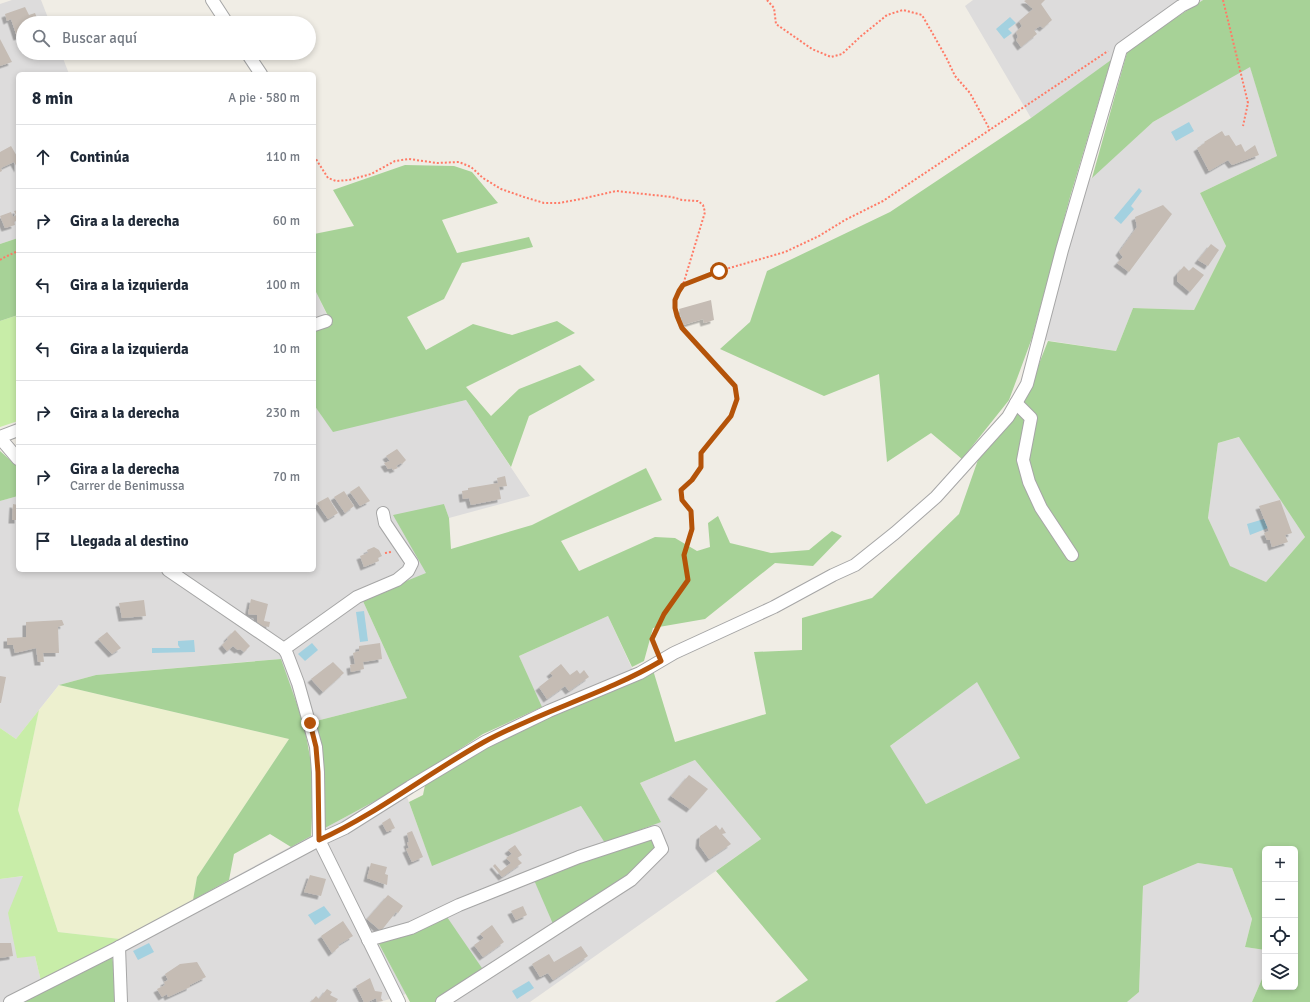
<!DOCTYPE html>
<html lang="es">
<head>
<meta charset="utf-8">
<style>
	:root { --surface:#fff; --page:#f2f2f3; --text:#1f2937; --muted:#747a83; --line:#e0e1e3 }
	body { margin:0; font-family:Signika,sans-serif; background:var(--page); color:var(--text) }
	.controls { position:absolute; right:12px; bottom:12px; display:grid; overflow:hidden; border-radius:6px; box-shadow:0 2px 6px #0003 }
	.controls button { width:36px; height:36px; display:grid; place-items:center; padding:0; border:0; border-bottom:1px solid var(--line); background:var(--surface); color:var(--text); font:20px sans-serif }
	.stop { position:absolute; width:12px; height:12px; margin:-9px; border:3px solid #b45309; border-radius:50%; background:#fff }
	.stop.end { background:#b45309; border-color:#fff; box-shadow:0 1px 4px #0008 }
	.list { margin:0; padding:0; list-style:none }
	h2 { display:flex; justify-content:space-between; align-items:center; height:52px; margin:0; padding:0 16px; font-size:17px }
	h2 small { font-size:13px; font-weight:400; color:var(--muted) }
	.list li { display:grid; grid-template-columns:26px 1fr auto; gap:12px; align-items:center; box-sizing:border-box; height:64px; padding:0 16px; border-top:1px solid var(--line) }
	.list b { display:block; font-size:15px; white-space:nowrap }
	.list p { margin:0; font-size:13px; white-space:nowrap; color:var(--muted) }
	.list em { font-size:13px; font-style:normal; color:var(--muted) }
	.icon { flex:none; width:22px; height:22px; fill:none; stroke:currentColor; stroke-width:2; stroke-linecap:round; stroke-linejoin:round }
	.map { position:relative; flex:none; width:1310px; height:1002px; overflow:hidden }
	.search { position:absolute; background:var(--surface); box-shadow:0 2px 6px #0003; left:16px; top:16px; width:300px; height:44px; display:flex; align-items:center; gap:10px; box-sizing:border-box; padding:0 14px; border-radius:22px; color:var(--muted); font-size:15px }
	.panel { position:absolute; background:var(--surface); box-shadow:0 2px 6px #0003; left:16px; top:72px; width:300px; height:500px; border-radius:6px }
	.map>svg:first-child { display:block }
</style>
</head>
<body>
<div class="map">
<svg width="1310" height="1002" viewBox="0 0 1310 1002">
	<defs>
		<filter id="shadow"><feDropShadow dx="-3.5" dy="3.5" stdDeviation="0" flood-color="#0004"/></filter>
	</defs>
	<rect width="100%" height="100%" fill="#f0ede5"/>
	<!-- residential -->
	<g fill="#dddcdc">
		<polygon points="12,0 41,0 50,23 23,23 23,53 61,53 69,74 18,74 18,238 0,244 0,4"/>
		<polygon points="973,0 1203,0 1128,49 1031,118 965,6"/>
		<polygon points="1250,66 1277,156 1200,193 1226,246 1194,310 1133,308 1116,351 1032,338 1070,197 1153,122"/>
		<polygon points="314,288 331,323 314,328"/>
		<polygon points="466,400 530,496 449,518 444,504 426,574 362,599 407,698 304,724 280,659 96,675 59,685 16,739 0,728 0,501 18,496 18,570 314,570 314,405 333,431"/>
		<polygon points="1240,437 1305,537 1266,582 1229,566 1208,518 1218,443"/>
		<polygon points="608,616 636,677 546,718 519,656"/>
		<polygon points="977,681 1020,758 926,804 889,747"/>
		<polygon points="695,760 761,839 530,1002 435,1002 484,971 379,944 406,994 380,1002 117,1002 113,954 17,1002 0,1002 0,879 24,876 35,956 41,981 403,786 432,865 581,806 661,822 640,783"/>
		<polygon points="1198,863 1232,868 1252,919 1245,947 1265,950 1265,972 1252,1002 1127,1002 1139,992 1143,886"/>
	</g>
	<!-- farmland -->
	<polygon fill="#edf0cf" points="59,685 289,739 197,877 193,900 120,939 58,932 18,810 39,710"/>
	<!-- grass -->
	<g fill="#c8eda8">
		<polygon points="18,315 18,421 0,427 0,321"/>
		<polygon points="39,710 18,810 58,932 120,939 41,981 35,956 17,958 8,913 23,876 0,879 0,728 16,739"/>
	</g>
	<!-- forest -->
	<g fill="#a7d297" fill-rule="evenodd">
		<path d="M 1203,0 L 1310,0 L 1310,1002 L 1252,1002 L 1265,972 L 1265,987 L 1295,987 L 1295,849 L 1265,849 L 1265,950 L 1245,947 L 1252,919 L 1232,868 L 1198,863 L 1143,886 L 1139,992 L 1127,1002 L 775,1002 L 808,980 L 716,871 L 761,839 L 695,760 L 640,783 L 661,822 L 605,843 L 581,806 L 432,866 L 409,802 L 423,795 L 426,780 L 507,735 L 653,670 L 675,742 L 766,714 L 754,652 L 802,650 L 802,618 L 872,598 L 959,514 L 979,457 L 1025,399 L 1048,341 L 1116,351 L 1133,308 L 1194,310 L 1226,246 L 1200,193 L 1277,156 L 1250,67 L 1153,122 L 1092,178 L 1128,49 ZM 1239,437 L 1305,537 L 1266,582 L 1230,566 L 1208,518 L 1218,443 ZM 977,682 L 1020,758 L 926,804 L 890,746 Z"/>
		<polygon points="1111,60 1070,197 1032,338 1009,400 962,459 931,433 887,462 879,374 824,396 720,349 750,322 767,271 890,212 1031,118"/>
		<polygon points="405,165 454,166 472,172 498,203 442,220 457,253 529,237 533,247 462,263 444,299 407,317 426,350 473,324 512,335 557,321 575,333 466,387 491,416 519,389 580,365 595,380 529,416 511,467 466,400 333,432 314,405 314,328 331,322 314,288 314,234 354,226 333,190"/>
		<polygon points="18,238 18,315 0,321 0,244"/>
		<polygon points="0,451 18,467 18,496 0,501"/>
		<polygon points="646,468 662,500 561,541 579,571 655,537 675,538 697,551 710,547 708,523 718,516 730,543 771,553 809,550 832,531 842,536 813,566 775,563 705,619 653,628 644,661 632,667 608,616 519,656 542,707 483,734 403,786 325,828 316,721 407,698 362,599 426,573 393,515 444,504 449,518 451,549 532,525"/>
		<polygon points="281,659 304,724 314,779 311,836 291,847 270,834 234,854 229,880 193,900 197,877 289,739 59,685 96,675"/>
		<polygon points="653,836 659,850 616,884 553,924 534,880"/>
		<polygon points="447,917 484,971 435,1002 410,1002 379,944"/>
		<polygon points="112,953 117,1002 17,1002"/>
	</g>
	<!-- water -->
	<g fill="#a3d1e0">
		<polygon points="1010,17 1016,23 1008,29 1012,33 1004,39 996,29"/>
		<polygon points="1189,122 1194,131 1176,141 1171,132"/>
		<polygon points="1139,188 1142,191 1131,206 1134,209 1121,224 1114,218"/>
		<polygon points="1264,519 1268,528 1250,535 1247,524"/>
		<polygon points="364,611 368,641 360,642 356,612"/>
		<polygon points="194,640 195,652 152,653 152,648 180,648 178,645 178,641"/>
		<polygon points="312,643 318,650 305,661 298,654"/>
		<polygon points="324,906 331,915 315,925 308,915"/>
		<polygon points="149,943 154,952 138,960 133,951"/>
		<polygon points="529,981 534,988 517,999 512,991"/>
	</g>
	<!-- building -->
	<g fill="#c5bcb4" filter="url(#shadow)">
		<polygon points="1026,0 1045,0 1041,4 1052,20 1043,28 1040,26 1034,30 1037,34 1021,47 1016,40 1018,37 1016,32 1022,26 1019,21 1033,9 1024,1"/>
		<polygon points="25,7 29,15 35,13 39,23 23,23 23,35 17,37 11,19 7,21 5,14"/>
		<polygon points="0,39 12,62 0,66"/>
		<polygon points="1222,131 1225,136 1229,135 1236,146 1241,144 1245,152 1255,145 1259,155 1232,165 1228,160 1209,171 1197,148 1205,143 1204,142"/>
		<polygon points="11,146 18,158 18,169 14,162 1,168 2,171 0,172 0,152"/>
		<polygon points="1163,205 1172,214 1129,272 1117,263 1123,257 1119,252 1137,227 1135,217"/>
		<polygon points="18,210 18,220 14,222 15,225 5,228 0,216 11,212 13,217 16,215 14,211"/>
		<polygon points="1211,244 1219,250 1208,266 1198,260"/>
		<polygon points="1184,266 1189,271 1193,267 1204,275 1190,292 1177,281 1177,274"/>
		<polygon points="711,300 714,320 704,323 703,319 683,325 679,309"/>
		<polygon points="397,449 406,460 402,464 401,463 396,466 398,468 393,470 392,468 388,469 384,463 390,461 386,456"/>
		<polygon points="505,476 507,486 499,487 501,499 471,505 469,498 463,499 462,491 468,490 468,488 498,483 497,478"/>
		<polygon points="359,486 370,501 360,506 350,492"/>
		<polygon points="344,491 354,506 345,513 334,497"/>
		<polygon points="328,497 338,513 328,519 317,503"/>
		<polygon points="1280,500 1292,533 1285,535 1288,542 1272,547 1270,540 1267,540 1264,533 1269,531 1259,506"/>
		<polygon points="13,504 18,505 18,520 12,520"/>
		<polygon points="374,547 379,550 382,556 378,558 379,561 364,567 360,556 368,553 367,550"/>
		<polygon points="251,599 268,604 264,621 270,622 269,627 257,625 257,615 248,614"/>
		<polygon points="144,600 146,616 122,618 119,603"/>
		<polygon points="62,620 64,625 58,627 59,653 43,653 44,662 38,662 36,648 15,653 13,645 7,645 7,638 26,637 26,622"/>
		<polygon points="235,630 250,646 244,652 240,649 238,650 233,646 227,651 222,645 228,639 227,638"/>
		<polygon points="107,632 121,648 112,654 98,639"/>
		<polygon points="380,643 382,659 363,662 364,669 351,672 350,665 355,664 353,653 359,651 359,646"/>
		<polygon points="333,662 344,673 323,692 311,679"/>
		<polygon points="561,664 570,675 577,670 580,674 584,670 589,677 569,691 565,686 547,699 539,687 553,676 550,673"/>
		<polygon points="0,676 6,677 1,703 0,703"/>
		<polygon points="689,775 708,789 690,809 671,796"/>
		<polygon points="390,818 395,828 387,832 382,823"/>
		<polygon points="716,825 720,830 722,827 726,833 722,834 731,844 709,859 699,845 700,836"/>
		<polygon points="412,831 423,857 412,862 406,849 409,848 407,843 409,842 407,833"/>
		<polygon points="515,845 522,855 517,858 522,863 502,877 493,866 495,864 501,871 511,863 506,858 512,854 508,850"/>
		<polygon points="371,863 387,867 385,874 388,875 387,885 367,878"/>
		<polygon points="310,875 326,879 321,896 304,892"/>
		<polygon points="388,895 403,906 398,913 396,912 381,931 367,919"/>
		<polygon points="523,906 527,915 516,920 511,911"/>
		<polygon points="343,921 353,936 338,945 339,947 332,953 321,936"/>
		<polygon points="492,925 504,942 483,957 474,945 484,938 480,934"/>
		<polygon points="0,943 11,943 13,956 0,958"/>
		<polygon points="581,946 588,956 553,980 548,973 540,977 532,964 549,954 554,962"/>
		<polygon points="197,962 206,977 190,985 190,987 168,997 167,994 162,997 157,989 165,985 164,982 168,980 165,974 180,964"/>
		<polygon points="370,978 375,991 382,992 381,998 383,1001 377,1002 376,998 368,1002 364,1002 356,986"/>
		<polygon points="327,989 332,992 330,995 338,999 336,1002 311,1002 316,996 319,999"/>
	</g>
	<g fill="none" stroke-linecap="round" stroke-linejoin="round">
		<!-- minor casing -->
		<g stroke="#a6a6a6" stroke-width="14">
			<g id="minor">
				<polyline points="212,0 227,23"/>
				<polyline points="247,53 261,74"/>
				<polyline points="314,325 326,321"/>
				<polyline points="1016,403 1031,418 1023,460 1029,482 1041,508 1072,555"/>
				<polyline points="0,437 18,430"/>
				<polyline points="0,438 18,459"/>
				<polyline points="168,570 284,649 287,654 298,683 316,747 318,772 319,840 345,828 410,787 485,742 549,711 640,673 674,653 774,607 833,575 855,565 895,533 936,497 1008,417 1027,384 1062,250 1121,49 1181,6 1193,0"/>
				<polyline points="284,649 357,597 397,580 408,571 412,563 385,523 383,513"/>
				<polyline points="368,940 411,928 459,905 579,857 655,832 662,849 631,880 442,1002"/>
				<polyline points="119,947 121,1002"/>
				<polyline points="10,1002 119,947 319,840 399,1002"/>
			</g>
		</g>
		<!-- path -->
		<g stroke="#ff7b67" stroke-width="2" stroke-dasharray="2 2" stroke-linecap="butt">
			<polyline points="767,0 774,8 776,24 812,49 831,57 842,54 860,37 887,15 903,10 922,15 946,57 955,76 970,93 990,130"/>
			<polyline points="1223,0 1248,103 1243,126"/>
			<polyline points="314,156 328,178 336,181 349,180 371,174 395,161 409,159 437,163 459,162 471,167 483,178 501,189 524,197 544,203 559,203 581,199 616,191 672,197 682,200 698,201 703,205 705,212 683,285 719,271 785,252 819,236 845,220 883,201 1108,51"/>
			<polyline points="0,260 5,257 18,251"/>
			<polyline points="385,553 391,552"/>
			<path d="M 656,650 L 652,639 L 664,614 L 688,580 L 684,555 L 692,529 L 691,511 L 682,500 L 681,490 C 688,484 698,476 701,467 C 702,462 700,456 702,452 C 711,437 736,417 737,399 C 737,387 730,381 723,373 C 708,357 676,330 675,308 C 674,299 678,292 683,285"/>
		</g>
		<!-- minor -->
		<use href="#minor" stroke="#fff" stroke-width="12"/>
	</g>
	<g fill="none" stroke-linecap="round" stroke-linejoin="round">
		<!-- route -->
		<path stroke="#b45309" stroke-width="5" d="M 310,723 L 316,747 L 318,772 L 319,840 C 377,814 428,773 484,742 C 541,711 605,694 661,661 L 652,639 L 664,614 L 688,580 L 684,555 L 692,529 L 691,511 L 682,500 L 681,490 L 692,480 L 701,467 L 701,453 L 731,416 L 737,399 L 735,386 L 682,328 L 677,316 L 675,308 L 675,300 L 679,291 L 683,285 L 719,271"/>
	</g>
</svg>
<div class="controls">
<button>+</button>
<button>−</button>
<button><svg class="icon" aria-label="locate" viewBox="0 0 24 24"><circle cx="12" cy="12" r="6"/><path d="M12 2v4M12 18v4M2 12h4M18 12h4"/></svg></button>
<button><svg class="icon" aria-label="layers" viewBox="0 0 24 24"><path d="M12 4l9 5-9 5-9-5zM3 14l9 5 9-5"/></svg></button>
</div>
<div class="stop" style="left:719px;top:271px"></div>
<div class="stop end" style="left:310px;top:723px"></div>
<div class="search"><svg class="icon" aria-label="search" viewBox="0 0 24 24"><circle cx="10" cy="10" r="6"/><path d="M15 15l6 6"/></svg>Buscar aquí</div>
<section class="panel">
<h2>8 min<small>A pie · 580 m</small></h2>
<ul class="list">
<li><svg class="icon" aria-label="ahead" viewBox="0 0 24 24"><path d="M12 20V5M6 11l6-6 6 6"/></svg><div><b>Continúa</b></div><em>110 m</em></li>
<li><svg class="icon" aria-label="right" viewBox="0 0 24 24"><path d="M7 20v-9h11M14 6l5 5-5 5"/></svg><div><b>Gira a la derecha</b></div><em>60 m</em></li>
<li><svg class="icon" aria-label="left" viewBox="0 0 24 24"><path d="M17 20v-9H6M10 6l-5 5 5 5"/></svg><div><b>Gira a la izquierda</b></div><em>100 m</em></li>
<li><svg class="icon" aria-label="left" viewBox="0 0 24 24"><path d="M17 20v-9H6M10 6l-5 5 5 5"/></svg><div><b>Gira a la izquierda</b></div><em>10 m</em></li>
<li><svg class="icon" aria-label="right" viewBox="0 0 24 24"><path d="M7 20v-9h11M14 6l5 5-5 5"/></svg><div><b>Gira a la derecha</b></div><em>230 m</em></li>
<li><svg class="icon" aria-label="right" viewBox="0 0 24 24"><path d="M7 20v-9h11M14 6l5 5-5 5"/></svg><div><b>Gira a la derecha</b><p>Carrer de Benimussa</p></div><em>70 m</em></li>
<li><svg class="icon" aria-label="arrive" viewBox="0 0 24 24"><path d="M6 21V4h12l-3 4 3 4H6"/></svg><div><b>Llegada al destino</b></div></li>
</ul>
</section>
</div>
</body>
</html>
